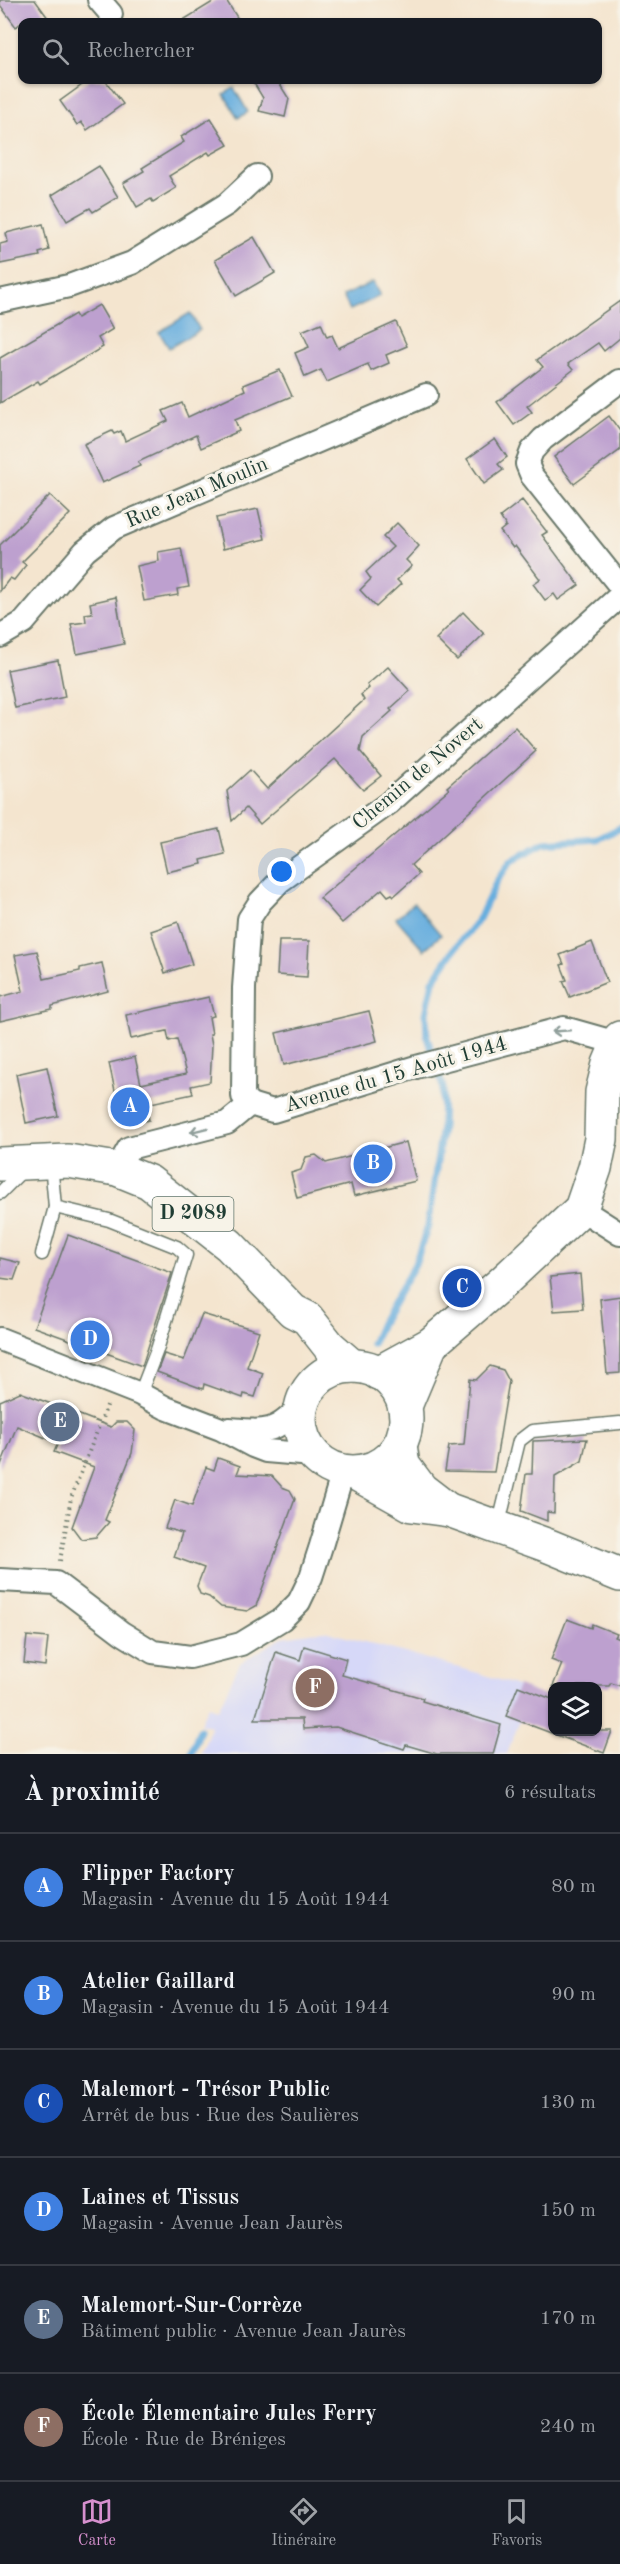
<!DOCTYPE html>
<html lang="fr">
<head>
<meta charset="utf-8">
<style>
	:root { --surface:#171b24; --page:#242831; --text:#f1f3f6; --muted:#9ea1a6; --line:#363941; --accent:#d690ce }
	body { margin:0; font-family:"Old Standard TT",serif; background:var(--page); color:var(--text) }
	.controls { position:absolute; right:18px; bottom:18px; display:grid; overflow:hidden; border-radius:12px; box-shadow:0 2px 4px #0004 }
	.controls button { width:54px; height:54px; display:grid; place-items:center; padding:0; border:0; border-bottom:2px solid var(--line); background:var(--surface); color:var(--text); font:30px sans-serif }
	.you { position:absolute; left:282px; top:872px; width:21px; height:21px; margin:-15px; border:4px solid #fff; border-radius:50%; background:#1a73e8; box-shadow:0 0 0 9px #1a73e833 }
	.badge { display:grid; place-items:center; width:39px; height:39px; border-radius:50%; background:var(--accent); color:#fff; font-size:20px; font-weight:700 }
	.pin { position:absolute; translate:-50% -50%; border:3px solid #fff; box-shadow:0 2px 6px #0006 }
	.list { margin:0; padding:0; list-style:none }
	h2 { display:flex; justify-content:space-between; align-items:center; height:78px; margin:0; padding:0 24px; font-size:26px }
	h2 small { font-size:20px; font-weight:400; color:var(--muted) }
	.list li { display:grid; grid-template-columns:39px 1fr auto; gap:18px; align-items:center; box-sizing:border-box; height:108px; padding:0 24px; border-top:2px solid var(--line) }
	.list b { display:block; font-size:22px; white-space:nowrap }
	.list p { margin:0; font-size:20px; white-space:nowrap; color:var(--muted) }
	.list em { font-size:20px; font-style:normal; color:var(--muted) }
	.icon { flex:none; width:33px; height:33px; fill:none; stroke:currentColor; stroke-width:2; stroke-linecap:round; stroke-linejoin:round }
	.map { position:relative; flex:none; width:620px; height:1754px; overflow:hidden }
	.search { position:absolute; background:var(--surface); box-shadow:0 2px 4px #0004; left:18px; right:18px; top:18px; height:66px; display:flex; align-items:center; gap:15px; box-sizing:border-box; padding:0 21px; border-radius:12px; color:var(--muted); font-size:22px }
	.sheet { height:726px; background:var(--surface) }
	nav { display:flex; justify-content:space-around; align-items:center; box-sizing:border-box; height:84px; border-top:2px solid var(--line); background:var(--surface); font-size:16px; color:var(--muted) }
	nav a { display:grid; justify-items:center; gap:3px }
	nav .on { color:var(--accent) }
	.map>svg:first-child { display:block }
</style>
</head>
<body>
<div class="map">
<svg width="620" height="1754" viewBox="0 0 620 1754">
	<rect width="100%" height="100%" fill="#f7f3e8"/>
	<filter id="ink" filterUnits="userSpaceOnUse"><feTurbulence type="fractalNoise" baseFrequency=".0167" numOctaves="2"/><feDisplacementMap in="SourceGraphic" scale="12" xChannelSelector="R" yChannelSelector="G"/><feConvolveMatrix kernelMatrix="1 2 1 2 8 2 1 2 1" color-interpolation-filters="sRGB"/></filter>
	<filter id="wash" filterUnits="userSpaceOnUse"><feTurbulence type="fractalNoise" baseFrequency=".008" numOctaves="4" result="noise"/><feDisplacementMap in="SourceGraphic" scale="24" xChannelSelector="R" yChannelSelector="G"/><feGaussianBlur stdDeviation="1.35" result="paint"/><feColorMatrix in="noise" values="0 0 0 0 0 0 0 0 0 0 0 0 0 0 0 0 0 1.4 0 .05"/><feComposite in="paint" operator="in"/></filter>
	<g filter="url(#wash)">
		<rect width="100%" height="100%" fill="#f4e5cf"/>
		<!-- built -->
		<polygon fill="#d6d8f8" points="324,1631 482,1674 531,1691 507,1754 201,1754 211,1726 200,1724 208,1706 218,1709 240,1663 283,1637"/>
		<!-- water -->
		<g fill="#67aede" stroke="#437689" stroke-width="1.5">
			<polygon points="234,88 248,112 238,118 224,94"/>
			<polygon points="373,282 380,296 350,310 343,296"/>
			<polygon points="190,313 200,330 169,348 159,332"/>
			<polygon points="414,903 441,935 424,950 396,918"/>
		</g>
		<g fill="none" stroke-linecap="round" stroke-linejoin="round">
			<!-- stream -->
			<g stroke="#67aede" stroke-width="7">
				<polyline points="372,1344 381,1323 415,1264 428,1226 442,1127 443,1087 427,1037 426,1014 433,981 456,947 479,919 497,881 511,861 544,843 598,839 620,828"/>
				<polyline points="191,1754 200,1730"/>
			</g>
		</g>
		<g id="blocks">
			<!-- building -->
			<g fill="#bda0cf">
				<polygon points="0,0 35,0 51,22 22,22 16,27 0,5"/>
				<polygon points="216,0 226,0 240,22 180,22"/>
				<polygon points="89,80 105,80 123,104 87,130 81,122 77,125 60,101"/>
				<polygon points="252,80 277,80 289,99 285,117 259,111 263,98"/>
				<polygon points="211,118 228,145 210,155 208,152 169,176 176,188 153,202 151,199 137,207 123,183 144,171 142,168 184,142 181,137"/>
				<polygon points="99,166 118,197 93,212 90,208 67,221 52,195"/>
				<polygon points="43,224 49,250 39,253 40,256 0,264 0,244 8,242 6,233"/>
				<polygon points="254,237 275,273 236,296 215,260"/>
				<polygon points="620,301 620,338 604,351 598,343 568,364 573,370 527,406 532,412 514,425 497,402 543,367 537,360"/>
				<polygon points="99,305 113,329 98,338 103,347 40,384 38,381 0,403 0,358 75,314 77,318"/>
				<polygon points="396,322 407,346 386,355 389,363 371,371 368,364 327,382 321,370 305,377 295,353 309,347 302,331 321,323 327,337 332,335 338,348"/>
				<polygon points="280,370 292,396 235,420 239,431 201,448 196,435 138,462 140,466 102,483 84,444 112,431 114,434 121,431 125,441 168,421 163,411 182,403 188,417 245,390 243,385"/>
				<polygon points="609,416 620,431 620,450 574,484 554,457"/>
				<polygon points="495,439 507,457 498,464 503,470 484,484 467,459"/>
				<polygon points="50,495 70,514 22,562 26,565 14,580 10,578 0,591 0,545"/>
				<polygon points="522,500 547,532 542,535 579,585 558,600 554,594 545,600 533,584 540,579 515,546 513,548 500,531 506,526 500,517"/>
				<polygon points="258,509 265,539 223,549 216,518"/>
				<polygon points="397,523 419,546 406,560 412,566 397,580 401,584 376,607 360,590 371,579 366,572 393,547 383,537"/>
				<polygon points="181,548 189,587 177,589 178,595 144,601 137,566 159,561 158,552"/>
				<polygon points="116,597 124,644 77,654 71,624 86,622 85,614 92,613 90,603"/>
				<polygon points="463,612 484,634 457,660 436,639"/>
				<polygon points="58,660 65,697 15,708 7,670"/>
				<polygon points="388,667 410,691 390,709 392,711 363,737 360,751 381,776 363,790 335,759 260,824 246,808 232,821 227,791 250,770 267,789 364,700 361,695 369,688 367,685"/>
				<polygon points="515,727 536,751 411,865 419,874 394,896 392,894 388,896 382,889 342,923 320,898 449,789 447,787"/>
				<polygon points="219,829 225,854 201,860 202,864 167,872 160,842"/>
				<polygon points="178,922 192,964 165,973 151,931"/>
				<polygon points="279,941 309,941 307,977 277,975"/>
				<polygon points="592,942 607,982 570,997 563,981 567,980 561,965 564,964 560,955"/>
				<polygon points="37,951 44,979 80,971 80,968 102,963 108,991 52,1006 52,1009 0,1021 0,997 23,991 15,955"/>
				<polygon points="209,997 214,1016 209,1017 212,1034 210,1034 212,1045 210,1082 191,1086 193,1094 146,1104 149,1120 133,1124 131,1121 122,1123 109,1063 135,1057 141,1084 186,1074 177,1039 169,1041 167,1031 131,1039 126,1015"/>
				<polygon points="369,1011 377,1041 284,1065 276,1033"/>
				<polygon points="47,1067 58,1116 26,1123 16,1074"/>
				<polygon points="406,1142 416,1181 354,1196 351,1184 297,1198 291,1173 301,1170 306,1157 316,1155 326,1163"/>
				<polygon points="68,1235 172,1273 142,1366 34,1327"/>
				<polygon points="0,1258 20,1263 14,1280 0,1278"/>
				<polygon points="580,1274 583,1309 554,1311 550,1277"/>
				<polygon points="620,1296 620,1373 607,1374 600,1299"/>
				<polygon points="202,1314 259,1331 247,1367 263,1373 255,1397 244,1394 243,1398 204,1384 203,1389 157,1372 164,1354 184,1360"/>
				<polygon points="490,1366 503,1370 509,1381 494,1472 445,1471 449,1446 464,1445 470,1379 476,1380"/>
				<polygon points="20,1392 111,1427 116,1422 127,1422 135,1430 132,1453 105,1520 109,1522 96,1537 81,1539 72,1527 94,1467 54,1452 58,1443 17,1426 0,1467 0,1401"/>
				<polygon points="587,1439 582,1461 555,1477 554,1513 547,1512 547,1521 521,1511 526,1474 532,1474 533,1441"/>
				<polygon points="218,1458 240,1466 237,1474 272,1476 282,1487 290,1490 295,1499 256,1606 247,1611 221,1607 209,1597 200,1594 197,1586 204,1568 174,1557 182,1533 165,1528 175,1500 192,1506 206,1467 214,1470"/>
				<polygon points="567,1619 591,1628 592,1624 617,1634 615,1637 620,1639 620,1686 611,1683 609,1686 553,1686 562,1664 551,1660"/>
				<polygon points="27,1636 48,1638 45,1666 24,1663"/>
				<polygon points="304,1646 346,1659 342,1675 423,1698 422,1701 501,1725 493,1754 437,1754 406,1745 404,1749 336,1727 303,1729 302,1719 255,1719 276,1652 300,1660"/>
				<polygon points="518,1686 552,1699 552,1731 612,1731 604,1753 506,1716"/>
			</g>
		</g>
	</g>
	<g filter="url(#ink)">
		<use href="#blocks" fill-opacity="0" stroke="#6a786a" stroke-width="1.5"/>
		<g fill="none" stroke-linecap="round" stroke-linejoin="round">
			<!-- service casing -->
			<g stroke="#6a786a" stroke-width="15">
				<g id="service">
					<polyline points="51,1163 55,1207 109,1220 177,1247 186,1255 157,1350 140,1394"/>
					<polyline points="0,1193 25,1168"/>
					<polyline points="42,1254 55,1207"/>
					<polyline points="498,1527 519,1441 532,1431 620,1423"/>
				</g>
			</g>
			<!-- minor casing -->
			<g stroke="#6a786a" stroke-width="26">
				<g id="minor">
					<polyline points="99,0 111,14"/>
					<polyline points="0,301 69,286 132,263 227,204 257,176"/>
					<polyline points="620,381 543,439 532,451 527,464 532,476 620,586"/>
					<polyline points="0,636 24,622 85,551 114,528 426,395"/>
					<polyline points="250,1104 243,1096 244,988 249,919 260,902 280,881 389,803 620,596"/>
					<polyline points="250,1104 273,1111 416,1067 564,1028 617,1043"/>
					<polyline points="117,1169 129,1148 227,1123 250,1104"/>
					<polyline points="581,1209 620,1234"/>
					<polyline points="0,1339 140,1394 166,1408 221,1429 253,1446 266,1451 313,1455"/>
					<path d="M 229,1429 C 265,1432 276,1434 301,1405"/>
					<polyline points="0,1580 56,1583 122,1633 153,1652 190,1657 241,1644 282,1619 299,1602 311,1577 321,1546 343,1472"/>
				</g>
			</g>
			<!-- secondary casing -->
			<g stroke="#6a786a" stroke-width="36">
				<g id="secondary">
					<polyline points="378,1373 431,1344 503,1282 581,1209 595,1168 601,1139 602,1092 609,1064 620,1038"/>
					<polyline points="405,1406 431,1344"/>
				</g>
			</g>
			<!-- primary casing -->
			<g stroke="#6a786a" stroke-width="36">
				<g id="primary">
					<polyline points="0,1164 68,1161 117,1169 149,1182 229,1245 293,1311 307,1318 329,1346 352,1366"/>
					<circle cx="353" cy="1419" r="53"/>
					<polyline points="400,1445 403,1465 421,1489 447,1509"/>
					<polyline points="355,1473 412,1505 449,1510 549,1546 620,1575"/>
				</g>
			</g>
			<!-- path -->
			<polyline stroke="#6a786a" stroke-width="4" stroke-dasharray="1.5 4.5" stroke-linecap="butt" points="60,1561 71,1498 108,1403"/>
			<!-- service -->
			<use href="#service" stroke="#fff" stroke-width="12"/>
			<!-- minor -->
			<use href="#minor" stroke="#fff" stroke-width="22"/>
			<!-- secondary -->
			<use href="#secondary" stroke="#fff" stroke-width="33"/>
			<!-- primary -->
			<use href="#primary" stroke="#fff" stroke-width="33"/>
		</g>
		<!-- one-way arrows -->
		<defs><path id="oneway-shaft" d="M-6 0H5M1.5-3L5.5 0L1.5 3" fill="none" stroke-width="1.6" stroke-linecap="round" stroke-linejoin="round" transform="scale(1.5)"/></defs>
		<g stroke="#8f9e9a">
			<use href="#oneway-shaft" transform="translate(561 1031) rotate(176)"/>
			<use href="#oneway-shaft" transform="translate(199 1130) rotate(166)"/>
		</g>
	</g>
	<g text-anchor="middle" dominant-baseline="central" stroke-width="6" stroke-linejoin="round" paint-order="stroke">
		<!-- shield labels -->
		<rect fill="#f7f3e8" stroke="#60746a" stroke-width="1.5" x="152.5" y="1197" width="81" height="34" rx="4.5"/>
		<g font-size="20" font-weight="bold" fill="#1f3d34">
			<text x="193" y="1214">D 2089</text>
		</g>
		<!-- street labels -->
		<g font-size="21" fill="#1f3d34" stroke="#f7f3e8">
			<text transform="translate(197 493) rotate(-23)">Rue Jean Moulin</text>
			<text transform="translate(418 774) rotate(-40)">Chemin de Novert</text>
			<text transform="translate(396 1075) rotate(-16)">Avenue du 15 Août 1944</text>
		</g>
	</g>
</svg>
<div class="controls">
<button><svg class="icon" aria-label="layers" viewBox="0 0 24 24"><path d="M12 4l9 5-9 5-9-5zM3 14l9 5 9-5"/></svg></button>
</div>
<div class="you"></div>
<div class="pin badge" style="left:130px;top:1107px;background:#3f7fe0">A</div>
<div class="pin badge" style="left:373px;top:1164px;background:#3f7fe0">B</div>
<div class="pin badge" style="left:462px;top:1288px;background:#1a4fb4">C</div>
<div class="pin badge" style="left:90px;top:1340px;background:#3f7fe0">D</div>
<div class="pin badge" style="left:60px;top:1422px;background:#5c6f8a">E</div>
<div class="pin badge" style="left:315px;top:1688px;background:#8d6e63">F</div>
<div class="search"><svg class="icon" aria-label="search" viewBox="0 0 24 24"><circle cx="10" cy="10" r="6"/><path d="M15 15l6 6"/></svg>Rechercher</div>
</div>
<section class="sheet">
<h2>À proximité<small>6 résultats</small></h2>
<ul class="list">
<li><span class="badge" style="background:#3f7fe0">A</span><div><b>Flipper Factory</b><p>Magasin · Avenue du 15 Août 1944</p></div><em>80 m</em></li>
<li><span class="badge" style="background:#3f7fe0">B</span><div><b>Atelier Gaillard</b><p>Magasin · Avenue du 15 Août 1944</p></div><em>90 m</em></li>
<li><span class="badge" style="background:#1a4fb4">C</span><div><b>Malemort - Trésor Public</b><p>Arrêt de bus · Rue des Saulières</p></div><em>130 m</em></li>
<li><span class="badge" style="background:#3f7fe0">D</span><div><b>Laines et Tissus</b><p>Magasin · Avenue Jean Jaurès</p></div><em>150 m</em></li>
<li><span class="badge" style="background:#5c6f8a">E</span><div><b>Malemort-Sur-Corrèze</b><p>Bâtiment public · Avenue Jean Jaurès</p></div><em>170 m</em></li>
<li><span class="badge" style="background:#8d6e63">F</span><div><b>École Élementaire Jules Ferry</b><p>École · Rue de Bréniges</p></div><em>240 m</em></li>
</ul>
</section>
<nav>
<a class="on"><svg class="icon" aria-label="map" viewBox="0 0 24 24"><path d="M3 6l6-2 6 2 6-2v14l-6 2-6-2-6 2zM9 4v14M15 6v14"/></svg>Carte</a>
<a><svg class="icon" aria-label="directions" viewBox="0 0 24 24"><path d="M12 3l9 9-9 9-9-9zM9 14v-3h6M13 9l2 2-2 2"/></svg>Itinéraire</a>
<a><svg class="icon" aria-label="saved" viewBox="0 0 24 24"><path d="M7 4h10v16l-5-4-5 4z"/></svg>Favoris</a>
</nav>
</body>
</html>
